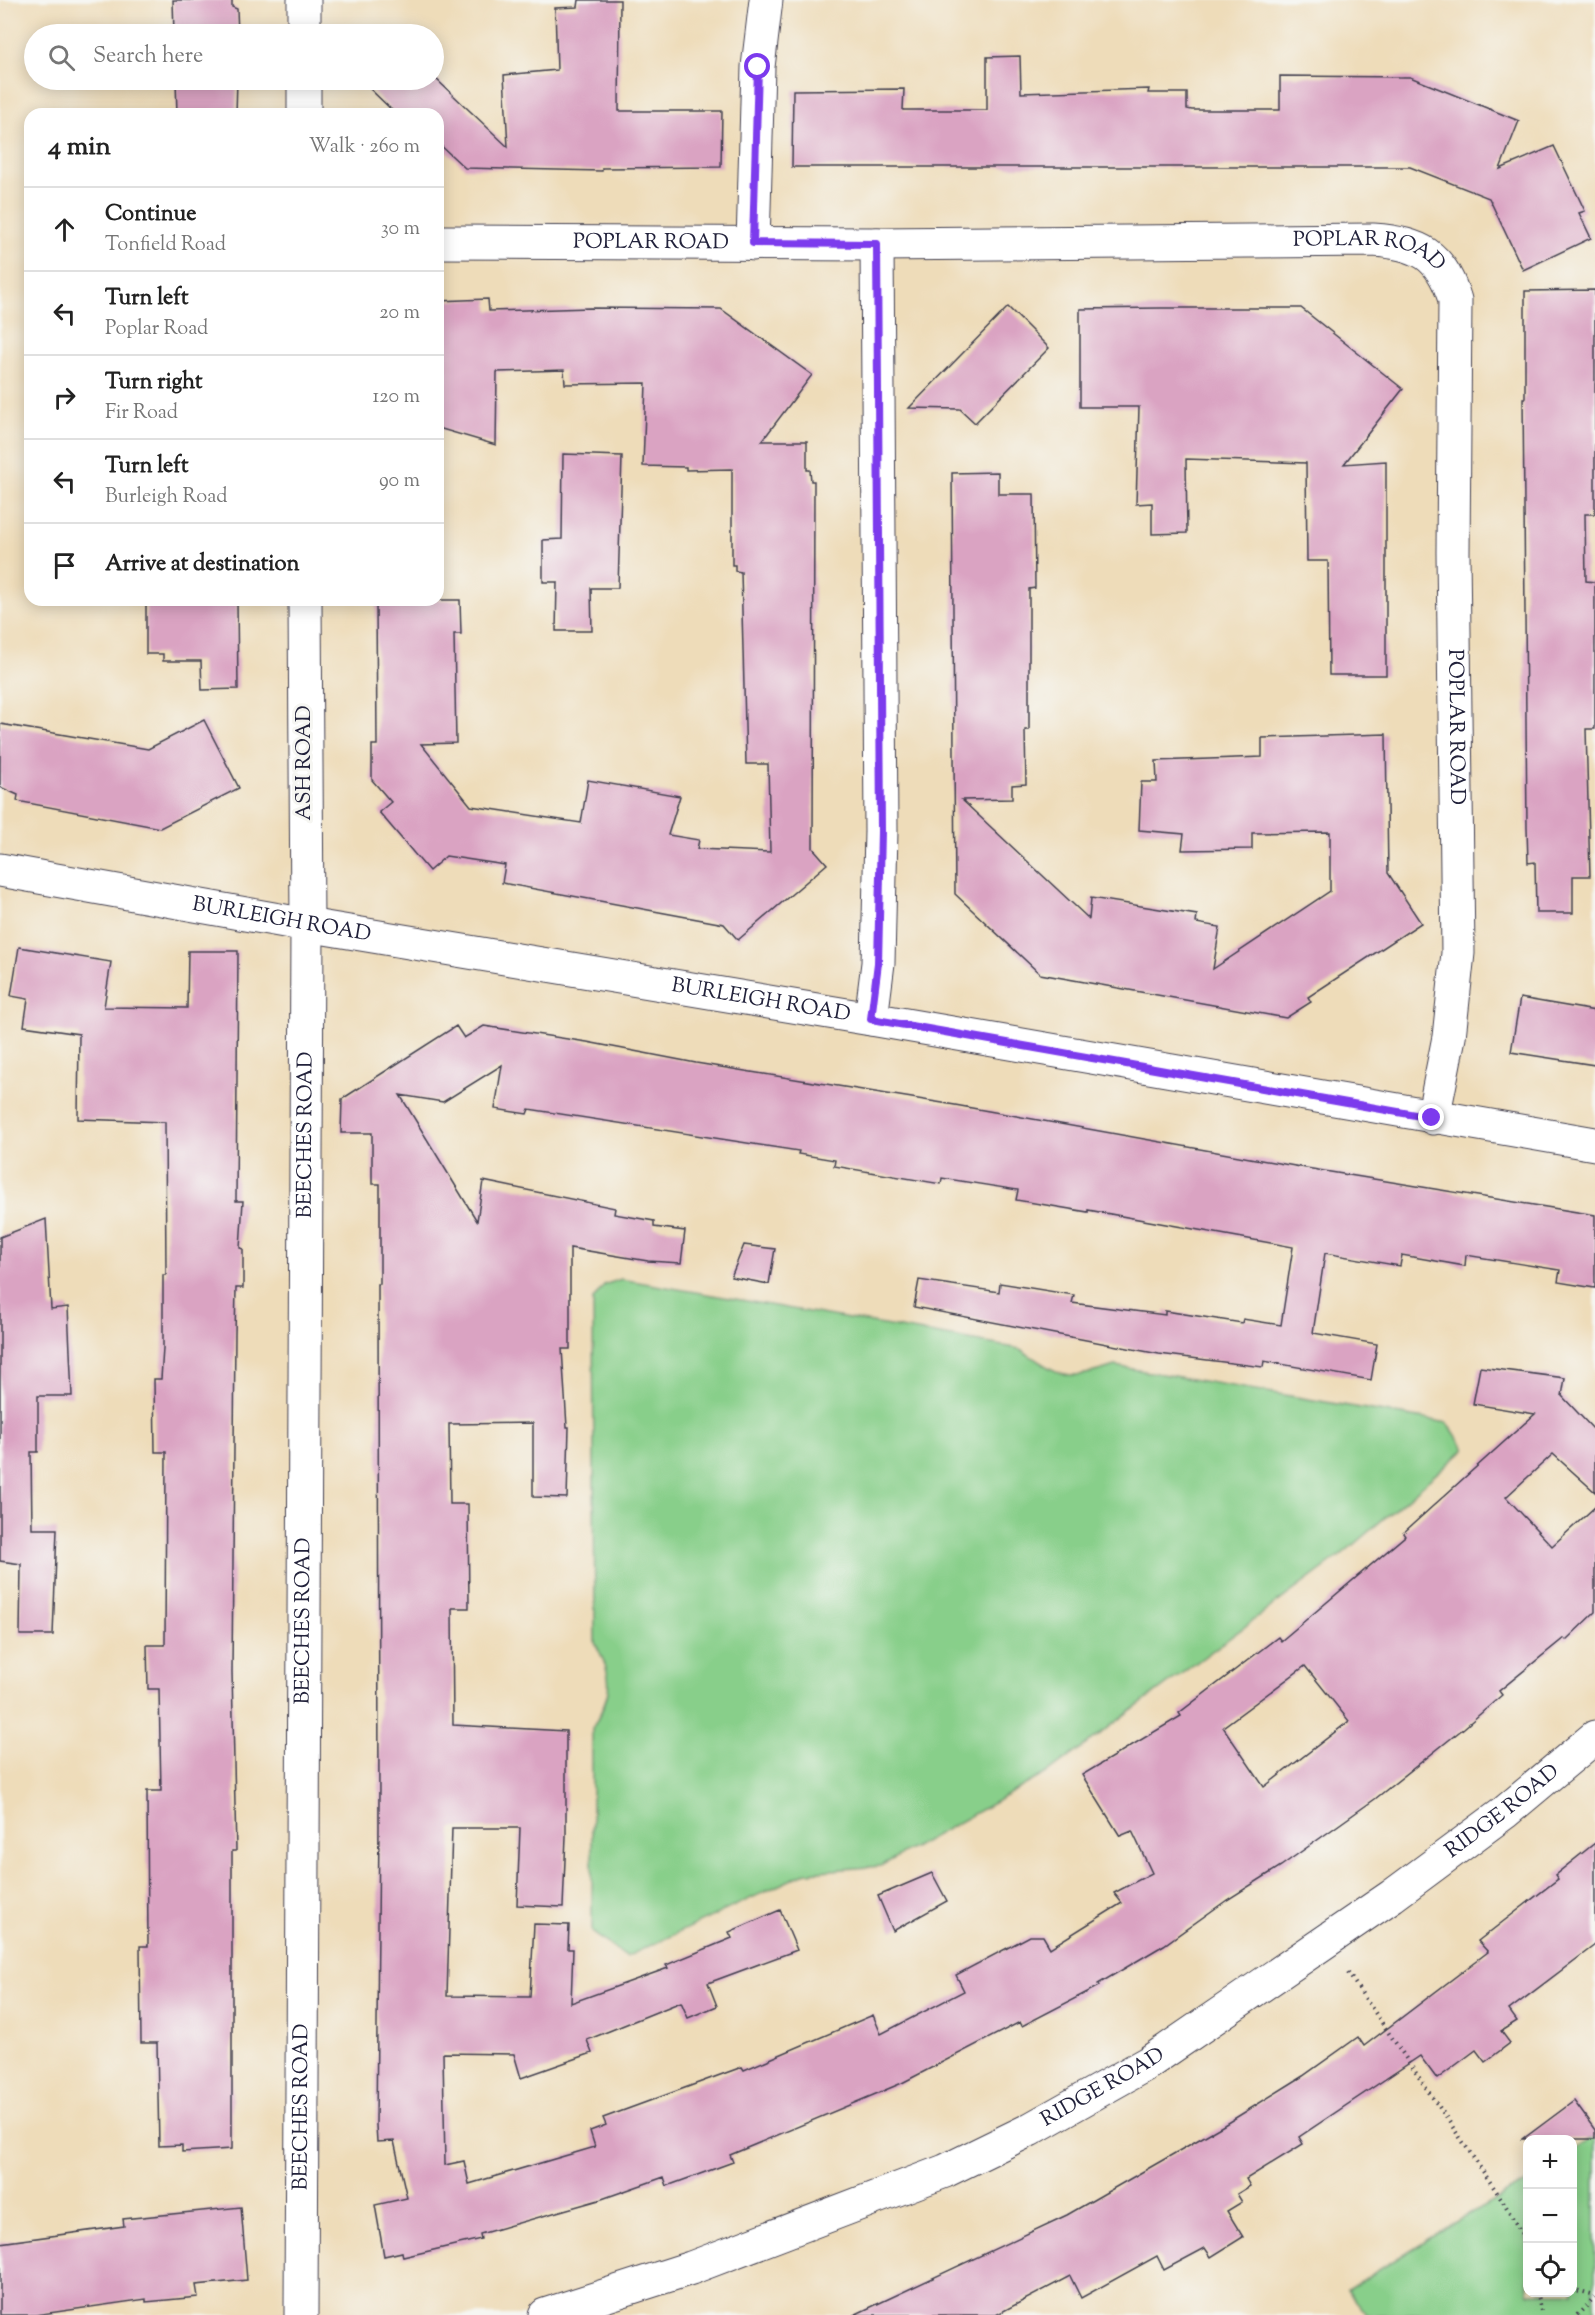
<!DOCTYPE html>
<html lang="en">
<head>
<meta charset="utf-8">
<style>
	:root { --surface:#fff; --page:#f6f6f6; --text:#222; --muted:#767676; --line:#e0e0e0 }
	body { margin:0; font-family:"Sorts Mill Goudy",serif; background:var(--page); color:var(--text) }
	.controls { position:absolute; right:18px; bottom:18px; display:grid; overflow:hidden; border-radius:12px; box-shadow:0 3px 15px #0003 }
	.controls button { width:54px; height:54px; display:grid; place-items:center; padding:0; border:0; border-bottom:2px solid var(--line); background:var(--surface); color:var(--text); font:30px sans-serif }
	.stop { position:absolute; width:18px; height:18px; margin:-14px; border:4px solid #7c3aed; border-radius:50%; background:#fff }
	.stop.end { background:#7c3aed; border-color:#fff; box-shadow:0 2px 6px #0008 }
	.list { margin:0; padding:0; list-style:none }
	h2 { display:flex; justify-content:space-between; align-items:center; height:78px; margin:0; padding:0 24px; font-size:26px }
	h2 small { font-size:20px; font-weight:400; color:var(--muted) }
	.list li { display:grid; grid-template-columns:39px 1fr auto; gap:18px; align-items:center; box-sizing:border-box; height:84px; padding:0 24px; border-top:2px solid var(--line) }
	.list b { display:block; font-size:22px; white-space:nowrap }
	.list p { margin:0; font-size:20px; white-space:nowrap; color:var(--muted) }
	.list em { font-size:20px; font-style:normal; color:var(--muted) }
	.icon { flex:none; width:33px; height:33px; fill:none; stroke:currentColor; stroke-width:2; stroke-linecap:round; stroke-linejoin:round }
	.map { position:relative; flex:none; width:1595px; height:2315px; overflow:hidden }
	.search { position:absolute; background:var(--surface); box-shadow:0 3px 15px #0003; left:24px; top:24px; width:420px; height:66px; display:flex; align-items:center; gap:15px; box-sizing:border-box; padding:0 21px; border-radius:33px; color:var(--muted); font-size:22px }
	.panel { position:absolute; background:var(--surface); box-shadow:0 3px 15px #0003; left:24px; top:108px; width:420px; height:498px; border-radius:18px }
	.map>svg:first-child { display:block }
</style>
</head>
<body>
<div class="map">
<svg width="1595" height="2315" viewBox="0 0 1595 2315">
	<rect width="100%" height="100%" fill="#f6f6f2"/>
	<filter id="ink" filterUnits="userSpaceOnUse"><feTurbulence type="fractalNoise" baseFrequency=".0167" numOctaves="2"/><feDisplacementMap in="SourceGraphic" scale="12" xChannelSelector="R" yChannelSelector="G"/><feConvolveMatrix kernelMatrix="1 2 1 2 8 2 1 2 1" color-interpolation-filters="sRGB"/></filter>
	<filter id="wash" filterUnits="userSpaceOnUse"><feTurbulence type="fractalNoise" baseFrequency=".008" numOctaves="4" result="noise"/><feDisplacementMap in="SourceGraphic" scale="24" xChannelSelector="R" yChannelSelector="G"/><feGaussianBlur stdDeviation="1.35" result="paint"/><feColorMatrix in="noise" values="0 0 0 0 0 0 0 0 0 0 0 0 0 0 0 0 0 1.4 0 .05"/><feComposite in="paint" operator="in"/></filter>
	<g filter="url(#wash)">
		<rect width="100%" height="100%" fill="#eedcb9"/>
		<!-- green -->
		<g fill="#88cf8a" stroke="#557862" stroke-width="1.5">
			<path d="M 621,1279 L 1020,1349 C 1063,1377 1065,1382 1115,1366 L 1448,1423 L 1465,1449 L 1340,1556 L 1050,1771 L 881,1866 L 807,1872 L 626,1957 L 592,1932 L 592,1729 C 612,1694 615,1679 595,1643 L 593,1300 L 604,1285 Z"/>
			<polygon points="1595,2136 1595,2315 1368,2315 1347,2290 1444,2229 1527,2182 1528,2292 1572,2292 1573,2151"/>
		</g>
		<g id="blocks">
			<!-- building -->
			<g fill="#daa3c2" fill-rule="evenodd">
				<polygon points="173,0 232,0 232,7 237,9 238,34 174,34"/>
				<polygon points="579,0 620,0 619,111 722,111 721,167 602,168 602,171 465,168 438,143 438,114 396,114 367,86 373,80 434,80 434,77 508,147 504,75 557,70 555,8 578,7"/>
				<polygon points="1020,56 1021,93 1149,89 1148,93 1187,93 1187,109 1192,110 1280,110 1280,76 1410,77 1519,121 1500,169 1554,146 1585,211 1579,213 1591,238 1523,270 1489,198 1410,167 792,167 793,90 904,89 903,110 987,110 987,57"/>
				<polygon points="176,80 237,80 236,114 177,114"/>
				<polygon points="1595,290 1595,514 1585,514 1586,581 1595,582 1595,729 1586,729 1590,876 1573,876 1573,913 1536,913 1535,862 1528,863 1527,828 1523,398 1525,398 1525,291"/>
				<polygon points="488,299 489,311 590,308 721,309 812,375 762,441 807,441 807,470 810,470 811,481 814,481 813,848 827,864 738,940 724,924 502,883 505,865 446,856 429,871 379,812 391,802 372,780 372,745 377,745 376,600 460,600 461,634 454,634 456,743 421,744 471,806 581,823 588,780 680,796 668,835 699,840 697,849 770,852 768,764 746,764 741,572 735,571 735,565 732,565 732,469 686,470 686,467 643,466 646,383 565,384 564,370 497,372 496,445 438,428 438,301"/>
				<polygon points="1008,307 1049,348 975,423 960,409 909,408"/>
				<polygon points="1160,308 1301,308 1403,389 1344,464 1386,461 1386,675 1329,675 1328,561 1307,561 1306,463 1186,459 1187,533 1152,534 1152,503 1136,504 1139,407 1080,407 1080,309"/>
				<polygon points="563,454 622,456 618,588 591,588 592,631 556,631 557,582 543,582 543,540 562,539"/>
				<polygon points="998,472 998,494 1034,494 1035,588 1029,589 1029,730 1025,730 1026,784 1012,785 1012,799 962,800 1089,919 1091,898 1197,915 1196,923 1220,927 1213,969 1330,891 1330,832 1252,833 1252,849 1182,850 1184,834 1139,830 1141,782 1157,782 1156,761 1262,757 1262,738 1386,734 1388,873 1421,923 1308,997 1311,1002 1286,1018 1040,974 955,894 952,473"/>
				<polygon points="146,600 237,600 238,689 202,690 201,661 163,661 163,654 146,654"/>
				<polygon points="204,720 239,788 160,828 17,801 18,795 0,787 0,724 148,749"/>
				<polygon points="19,947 111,962 104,1007 187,1008 188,951 238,951 236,1201 243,1201 240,1248 243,1249 243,1288 236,1288 235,1334 232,1672 236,1851 232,1851 232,2149 182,2152 182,2145 159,2146 157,2043 141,2043 140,1946 148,1946 147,1791 161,1791 159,1689 148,1689 147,1645 165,1645 166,1452 155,1452 154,1379 161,1379 163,1348 163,1275 166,1275 165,1122 78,1119 79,1034 24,1026 28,999 11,996"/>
				<polygon points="1520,998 1595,1011 1595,1065 1511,1052"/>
				<path d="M 456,1026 L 464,1038 L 484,1026 L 587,1042 L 696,1063 L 955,1105 L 1306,1168 L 1595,1215 L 1595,1288 L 1558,1282 L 1560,1270 L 1466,1255 L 1465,1266 L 1402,1255 L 1400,1266 L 1325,1253 L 1313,1333 L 1377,1344 L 1371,1380 L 1264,1361 L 1263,1367 L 1159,1354 L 914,1307 L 919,1280 L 999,1292 L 1000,1283 L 1074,1295 L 1072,1303 L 1165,1315 L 1165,1311 L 1242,1323 L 1243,1319 L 1281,1325 L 1293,1247 L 1088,1210 L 1088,1212 L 1016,1200 L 1018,1190 L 942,1178 L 941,1184 L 834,1166 L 835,1160 L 798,1154 L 799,1151 L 529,1109 L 527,1114 L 495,1109 L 502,1065 L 443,1102 L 400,1095 L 477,1221 L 483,1181 L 615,1208 L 614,1214 L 654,1221 L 654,1227 L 685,1231 L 681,1263 L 648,1261 L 570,1248 L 570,1349 L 562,1349 L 567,1427 L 569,1427 L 567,1498 L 533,1497 L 533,1423 L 449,1424 L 450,1504 L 468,1504 L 469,1608 L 452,1608 L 453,1725 L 566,1731 L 566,1836 L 563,1907 L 517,1905 L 520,1828 L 452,1828 L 447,1996 L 530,1997 L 534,1924 L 569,1925 L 568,1949 L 573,1949 L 571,2003 L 668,1968 L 666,1965 L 732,1938 L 729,1932 L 780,1910 L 797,1950 L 708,1983 L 717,2006 L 688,2018 L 681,2002 L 587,2040 L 592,2053 L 521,2078 L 514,2054 L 443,2053 L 445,2165 L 464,2161 L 469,2184 L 595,2147 L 590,2131 L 606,2125 L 603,2118 L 742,2067 L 744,2070 L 873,2015 L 881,2034 L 964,1991 L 956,1975 L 1030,1936 L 1043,1936 L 1050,1948 L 1122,1903 L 1114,1893 L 1152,1873 L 1132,1831 L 1120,1836 L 1082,1775 L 1181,1716 L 1179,1713 L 1278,1637 L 1281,1641 L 1405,1536 L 1403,1533 L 1535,1414 L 1473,1404 L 1480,1367 L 1565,1378 L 1562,1396 L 1595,1431 L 1595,1492 L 1553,1454 L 1506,1497 L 1552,1546 L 1595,1507 L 1595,1612 L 1566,1640 L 1564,1638 L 1499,1691 L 1502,1695 L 1464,1728 L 1375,1799 L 1281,1866 L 1227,1900 L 1164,1945 L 1098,1984 L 1099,1986 L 1022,2026 L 1020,2022 L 902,2083 L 730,2155 L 733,2162 L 667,2186 L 664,2177 L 599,2200 L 480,2234 L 481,2239 L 403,2257 L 402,2252 L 384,2256 L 375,2205 L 407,2198 L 394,2141 L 377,2142 L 376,2125 L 379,1827 L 378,1284 L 380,1284 L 380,1184 L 372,1184 L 372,1133 L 341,1133 L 342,1099 ZM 1305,1666 L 1349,1721 L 1264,1787 L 1223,1727 Z"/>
				<polygon points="46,1219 51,1309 68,1307 72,1396 38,1396 38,1452 31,1452 32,1529 57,1529 53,1635 20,1635 21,1564 0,1561 0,1237"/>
				<polygon points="744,1245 775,1249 769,1284 731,1277"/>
				<polygon points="1595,1843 1595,1945 1509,2010 1517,2021 1501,2031 1510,2043 1485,2062 1476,2050 1437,2079 1420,2056 1299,2137 1303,2144 1246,2179 1250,2186 1237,2194 1242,2202 1227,2211 1243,2237 1211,2257 1205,2248 1164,2270 1157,2256 1081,2298 1070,2276 996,2315 854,2315 1067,2215 1224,2125 1303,2076 1358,2037 1364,2046 1488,1952 1478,1941 1558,1879 1555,1875"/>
				<polygon points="932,1873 947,1901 893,1931 878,1896"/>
				<polygon points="1574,2101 1595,2130 1595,2139 1523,2139"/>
				<polygon points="241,2207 247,2280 196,2285 198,2297 146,2302 146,2299 35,2315 0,2315 0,2243 124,2226 123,2219"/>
			</g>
		</g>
	</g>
	<g filter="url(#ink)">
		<use href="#blocks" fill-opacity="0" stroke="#413e4e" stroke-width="1.5"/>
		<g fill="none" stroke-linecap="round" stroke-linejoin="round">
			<!-- minor casing -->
			<g stroke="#413e4e" stroke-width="35">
				<g id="minor">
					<polyline points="304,0 304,34"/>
					<polyline points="304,80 304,114"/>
					<path id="s1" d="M 438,242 L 877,244 L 1373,240 C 1419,243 1441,254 1455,300 L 1453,553 L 1458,953 L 1449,1037 L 1433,1118"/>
					<polyline points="753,244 758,67 766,0"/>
					<path id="s2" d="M 0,870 L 307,925 L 871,1019 L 1595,1144"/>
					<polyline points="871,1019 878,963 881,831 877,244"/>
					<path id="s3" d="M 301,2315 L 307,925 L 305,600"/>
					<path id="s4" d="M 545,2315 L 691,2268 L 945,2171 L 1029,2130 L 1148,2063 L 1392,1896 L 1504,1813 L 1595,1737"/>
				</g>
			</g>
			<!-- path -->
			<g stroke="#413e4e" stroke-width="4" stroke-dasharray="1.5 4.5" stroke-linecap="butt">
				<polyline points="1348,1973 1503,2201 1524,2238 1528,2261"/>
				<polyline points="1572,2290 1595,2296"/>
				<polyline points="1536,2292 1542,2315"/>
				<polyline points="1577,2315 1595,2298"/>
			</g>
			<!-- minor -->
			<use href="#minor" stroke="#fff" stroke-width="33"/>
		</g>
	</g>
	<g fill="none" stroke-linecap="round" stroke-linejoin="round" filter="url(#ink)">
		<!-- route -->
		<polyline stroke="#7c3aed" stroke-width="8" points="758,67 753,243 877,244 881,831 878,963 871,1019 1432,1118"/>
	</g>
	<g text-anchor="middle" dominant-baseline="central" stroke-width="6" stroke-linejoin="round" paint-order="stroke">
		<!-- street labels -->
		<g font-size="21" fill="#22223b" stroke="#f6f6f2">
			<text stroke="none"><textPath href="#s1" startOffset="213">POPLAR ROAD</textPath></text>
			<text stroke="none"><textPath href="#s1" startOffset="933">POPLAR ROAD</textPath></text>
			<text stroke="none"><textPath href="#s1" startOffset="1473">POPLAR ROAD</textPath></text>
			<text transform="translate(305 763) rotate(-90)">ASH ROAD</text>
			<text stroke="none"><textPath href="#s2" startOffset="286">BURLEIGH ROAD</textPath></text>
			<text stroke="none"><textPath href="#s2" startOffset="772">BURLEIGH ROAD</textPath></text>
			<text stroke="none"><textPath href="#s3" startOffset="1180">BEECHES ROAD</textPath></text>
			<text stroke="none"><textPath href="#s3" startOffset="694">BEECHES ROAD</textPath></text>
			<text stroke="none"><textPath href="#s4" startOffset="1090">RIDGE ROAD</textPath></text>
			<text stroke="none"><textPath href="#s4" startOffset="604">RIDGE ROAD</textPath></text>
			<text stroke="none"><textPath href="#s3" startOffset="208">BEECHES ROAD</textPath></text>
		</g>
	</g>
</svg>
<div class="controls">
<button>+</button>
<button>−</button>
<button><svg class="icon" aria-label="locate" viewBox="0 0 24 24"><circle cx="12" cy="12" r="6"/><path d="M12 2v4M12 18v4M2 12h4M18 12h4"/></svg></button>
</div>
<div class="stop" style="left:758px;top:67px"></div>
<div class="stop end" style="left:1432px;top:1118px"></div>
<div class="search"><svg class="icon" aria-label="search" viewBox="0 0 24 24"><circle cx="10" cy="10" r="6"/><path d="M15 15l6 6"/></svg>Search here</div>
<section class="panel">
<h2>4 min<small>Walk · 260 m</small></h2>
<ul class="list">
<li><svg class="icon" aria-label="ahead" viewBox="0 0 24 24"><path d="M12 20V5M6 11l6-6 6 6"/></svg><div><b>Continue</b><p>Tonfield Road</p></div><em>30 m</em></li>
<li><svg class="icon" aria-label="left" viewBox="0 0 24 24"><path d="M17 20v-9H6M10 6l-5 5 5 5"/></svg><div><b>Turn left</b><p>Poplar Road</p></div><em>20 m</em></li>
<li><svg class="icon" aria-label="right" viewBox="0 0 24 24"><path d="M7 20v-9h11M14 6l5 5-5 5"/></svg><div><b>Turn right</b><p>Fir Road</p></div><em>120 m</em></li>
<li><svg class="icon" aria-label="left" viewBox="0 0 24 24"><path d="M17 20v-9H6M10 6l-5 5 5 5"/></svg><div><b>Turn left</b><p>Burleigh Road</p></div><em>90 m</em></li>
<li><svg class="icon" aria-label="arrive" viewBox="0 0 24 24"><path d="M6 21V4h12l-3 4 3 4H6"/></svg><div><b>Arrive at destination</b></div></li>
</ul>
</section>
</div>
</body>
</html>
